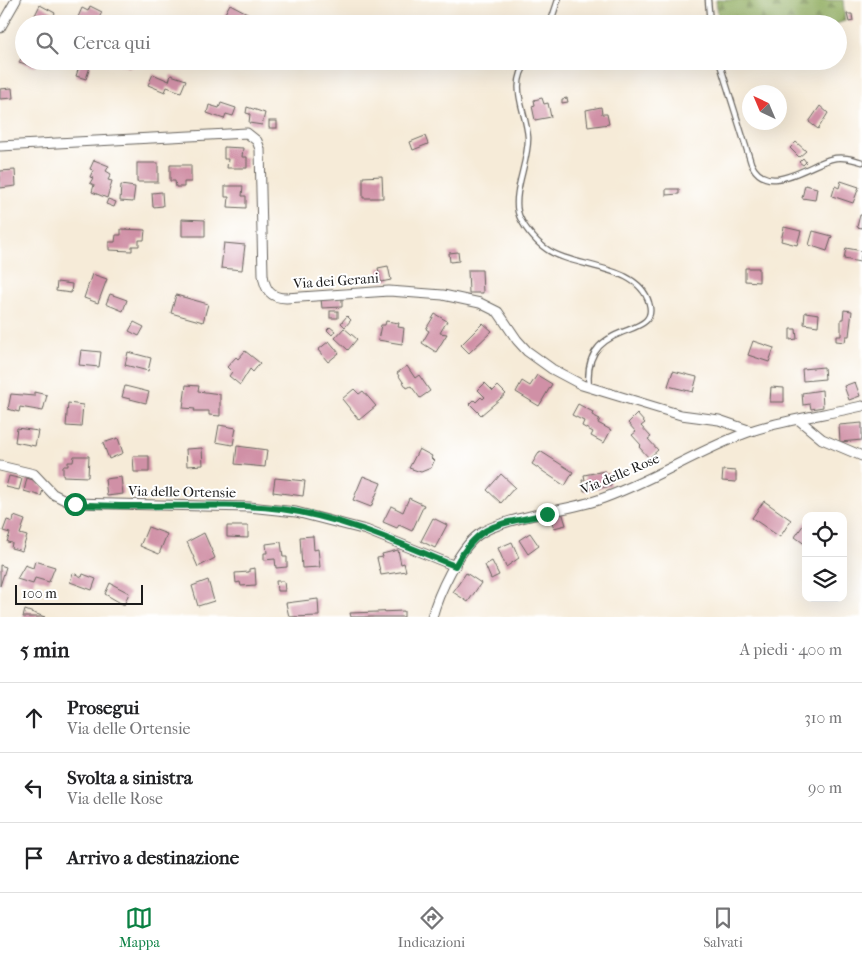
<!DOCTYPE html>
<html lang="it">
<head>
<meta charset="utf-8">
<style>
	:root { --surface:#fff; --page:#f2f2f2; --text:#202124; --muted:#757577; --line:#e0e0e0; --accent:#0b8043 }
	body { margin:0; font-family:"IM FELL French Canon",serif; background:var(--page); color:var(--text) }
	.controls { position:absolute; right:15px; bottom:15px; display:grid; overflow:hidden; border-radius:10px; box-shadow:0 5px 20px #0002 }
	.controls button { width:45px; height:45px; display:grid; place-items:center; padding:0; border:0; border-bottom:1px solid var(--line); background:var(--surface); color:var(--text); font:25px sans-serif }
	.compass { position:absolute; left:742px; top:85px; width:45px; height:45px; border-radius:50%; background:var(--surface); box-shadow:0 5px 20px #0002; rotate:316deg }
	.scale { position:absolute; left:15px; bottom:12px; width:128px; box-sizing:border-box; padding-left:5px; border:2px solid #1c1c1c; border-top:0; font-size:14px; line-height:18px; white-space:nowrap; color:#1c1c1c; -webkit-text-stroke:4px #fff; paint-order:stroke }
	.stop { position:absolute; width:15px; height:15px; margin:-11px; border:4px solid #0b8043; border-radius:50%; background:#fff }
	.stop.end { background:#0b8043; border-color:#fff; box-shadow:0 1px 5px #0008 }
	.list { margin:0; padding:0; list-style:none }
	h2 { display:flex; justify-content:space-between; align-items:center; height:65px; margin:0; padding:0 20px; font-size:21px }
	h2 small { font-size:16px; font-weight:400; color:var(--muted) }
	.list li { display:grid; grid-template-columns:32px 1fr auto; gap:15px; align-items:center; box-sizing:border-box; height:70px; padding:0 20px; border-top:1px solid var(--line) }
	.list b { display:block; font-size:19px; white-space:nowrap }
	.list p { margin:0; font-size:16px; white-space:nowrap; color:var(--muted) }
	.list em { font-size:16px; font-style:normal; color:var(--muted) }
	.icon { flex:none; width:28px; height:28px; fill:none; stroke:currentColor; stroke-width:2; stroke-linecap:round; stroke-linejoin:round }
	.map { position:relative; flex:none; width:862px; height:617px; overflow:hidden }
	.search { position:absolute; background:var(--surface); box-shadow:0 5px 20px #0002; left:15px; right:15px; top:15px; height:55px; display:flex; align-items:center; gap:12px; box-sizing:border-box; padding:0 18px; border-radius:28px; color:var(--muted); font-size:19px }
	.sheet { height:275px; background:var(--surface) }
	nav { display:flex; justify-content:space-around; align-items:center; box-sizing:border-box; height:70px; border-top:1px solid var(--line); background:var(--surface); font-size:14px; color:var(--muted) }
	nav a { display:grid; justify-items:center; gap:2px }
	nav .on { color:var(--accent) }
	.map>svg:first-child { display:block }
</style>
</head>
<body>
<div class="map">
<svg width="862" height="617" viewBox="0 0 862 617">
	<defs>
		<pattern id="forest-firs" width="22" height="20" patternUnits="userSpaceOnUse" patternTransform="scale(1.25)"><rect width="22" height="20" fill="#91ad60"/><path d="M5 1l3.5 6h-7zM16 11l3.5 6h-7z" fill="#768c4e"/></pattern>
	</defs>
	<rect width="100%" height="100%" fill="#fff"/>
	<filter id="ink" filterUnits="userSpaceOnUse"><feTurbulence type="fractalNoise" baseFrequency=".02" numOctaves="2"/><feDisplacementMap in="SourceGraphic" scale="10" xChannelSelector="R" yChannelSelector="G"/><feConvolveMatrix kernelMatrix="1 2 1 2 8 2 1 2 1" color-interpolation-filters="sRGB"/></filter>
	<filter id="wash" filterUnits="userSpaceOnUse"><feTurbulence type="fractalNoise" baseFrequency=".0096" numOctaves="4" result="noise"/><feDisplacementMap in="SourceGraphic" scale="20" xChannelSelector="R" yChannelSelector="G"/><feGaussianBlur stdDeviation="1.12" result="paint"/><feColorMatrix in="noise" values="0 0 0 0 0 0 0 0 0 0 0 0 0 0 0 0 0 1.4 0 .05"/><feComposite in="paint" operator="in"/></filter>
	<g filter="url(#wash)">
		<rect width="100%" height="100%" fill="#f6ebd8"/>
		<!-- forest -->
		<polygon fill="url(#forest-firs)" stroke="#56643e" points="716,0 843,0 845,21 836,24 719,24"/>
		<g id="blocks">
			<!-- building -->
			<g fill="#d090a6">
				<polygon points="230,4 251,15 246,24 236,24 223,17"/>
				<polygon points="40,5 55,13 49,24 34,17"/>
				<polygon points="90,6 102,12 96,24 75,24 82,8 88,11"/>
				<polygon points="847,14 852,14 853,21 849,22"/>
				<polygon points="24,54 24,61 37,61 35,67 19,62"/>
				<polygon points="81,61 92,61 86,79 76,76"/>
				<polygon points="112,61 132,61 130,68"/>
				<polygon points="265,61 278,61 277,64"/>
				<polygon points="638,61 654,61 655,66 638,67"/>
				<polygon points="153,74 169,81 171,75 186,80 181,92 167,87 165,92 148,85"/>
				<polygon points="12,88 13,98 0,99 0,89"/>
				<polygon points="542,98 544,104 548,103 551,117 535,120 532,106 535,105 534,100"/>
				<polygon points="567,98 568,102 562,103 562,99"/>
				<polygon points="221,103 236,108 233,116 226,114 224,119 207,113 209,105 219,108"/>
				<polygon points="820,106 828,113 818,129 809,122"/>
				<polygon points="247,107 265,113 262,125 249,123 250,114 246,113"/>
				<polygon points="601,107 602,114 607,114 609,124 588,127 586,110"/>
				<rect x="269" y="121" width="8" height="7"/>
				<polygon points="425,136 428,144 413,150 410,142"/>
				<polygon points="796,142 806,151 799,157 790,148"/>
				<polygon points="224,147 243,148 242,157 247,157 247,168 227,168 228,159 224,159"/>
				<polygon points="803,158 806,162 803,165 799,162"/>
				<polygon points="94,160 109,166 106,171 111,174 108,180 112,181 107,198 92,192 94,185 90,183 93,178 90,177 93,170 90,169"/>
				<rect x="137" y="163" width="21" height="19"/>
				<polygon points="170,165 191,165 191,182 184,182 184,187 176,187 175,181 170,181"/>
				<polygon points="15,170 16,186 0,188 0,171"/>
				<polygon points="382,176 383,198 363,198 363,177"/>
				<polygon points="841,181 859,187 853,203 832,196 835,186 839,188"/>
				<polygon points="121,185 135,187 133,202 120,201"/>
				<polygon points="805,185 817,188 815,200 802,198"/>
				<polygon points="225,186 243,186 242,196 246,196 246,208 228,207 229,197 225,197"/>
				<polygon points="666,189 679,189 679,194 666,195"/>
				<polygon points="162,192 163,206 153,207 152,193"/>
				<polygon points="108,199 116,202 114,207 106,204"/>
				<polygon points="860,215 862,215 862,228 857,227"/>
				<polygon points="182,219 205,220 205,236 182,236"/>
				<polygon points="784,227 801,231 797,245 781,241"/>
				<polygon points="121,229 145,230 144,240 139,240 139,246 132,246 132,251 109,250 109,242 115,242 116,235 121,235"/>
				<polygon points="813,231 832,236 827,251 809,245"/>
				<polygon points="224,243 245,245 242,270 221,268"/>
				<polygon points="846,248 862,251 860,262 844,259"/>
				<polygon points="458,252 459,261 450,262 449,253"/>
				<polygon points="388,266 391,280 381,282 378,268"/>
				<polygon points="745,268 759,268 759,282 745,281"/>
				<polygon points="468,270 482,270 483,293 469,293"/>
				<polygon points="92,274 107,279 98,303 84,298"/>
				<polygon points="57,282 72,284 71,293 56,291"/>
				<polygon points="110,294 127,300 123,311 106,304"/>
				<polygon points="176,295 208,304 203,322 171,313"/>
				<polygon points="342,298 342,307 322,308 321,299"/>
				<polygon points="844,310 852,311 849,336 846,336 845,342 836,341 836,336 841,336 841,319 843,319"/>
				<rect x="330" y="311" width="8" height="7"/>
				<polygon points="805,312 819,314 818,326 804,324"/>
				<polygon points="435,314 447,321 440,333 447,334 436,352 422,343 429,331 426,329"/>
				<polygon points="347,316 351,320 345,327 341,323"/>
				<polygon points="386,321 399,323 398,327 404,328 402,344 378,340 381,325 385,325"/>
				<polygon points="134,322 144,327 139,336 129,331"/>
				<polygon points="483,323 492,331 469,353 461,345"/>
				<polygon points="330,327 335,331 332,335 327,330"/>
				<polygon points="344,328 357,339 348,350 335,338"/>
				<polygon points="790,329 796,329 797,339 790,340"/>
				<polygon points="329,341 339,353 328,362 318,350"/>
				<polygon points="753,341 774,348 769,362 748,355"/>
				<polygon points="81,350 101,352 99,367 79,365"/>
				<polygon points="245,351 260,363 253,372 250,369 240,385 229,376 232,372 227,367 236,357 238,359"/>
				<polygon points="128,352 151,358 148,371 125,365"/>
				<polygon points="407,366 415,378 419,375 430,391 420,398 411,386 407,388 397,373"/>
				<polygon points="824,367 825,379 803,381 802,369"/>
				<polygon points="673,371 697,377 693,392 668,386"/>
				<polygon points="537,375 552,384 539,406 516,392 522,381 530,386"/>
				<polygon points="855,382 860,396 849,400 844,386"/>
				<polygon points="485,383 493,391 498,386 506,394 481,415 470,404 474,400 476,402 481,397 483,399 485,397 478,390"/>
				<polygon points="186,385 199,386 198,391 220,394 220,416 209,415 209,411 194,411 195,409 183,408"/>
				<polygon points="125,386 149,392 146,403 122,397"/>
				<polygon points="771,387 784,388 784,402 770,402"/>
				<polygon points="354,389 359,394 363,391 376,406 359,420 342,399"/>
				<polygon points="822,390 823,407 811,409 810,404 803,405 802,393"/>
				<polygon points="34,392 47,395 43,411 20,407 19,412 8,409 11,394 34,396"/>
				<polygon points="68,403 83,405 81,427 66,426"/>
				<polygon points="578,404 593,412 592,415 600,419 598,423 611,430 604,443 591,436 593,432 582,426 584,421 572,415"/>
				<polygon points="637,414 645,423 641,426 651,437 648,439 658,450 649,458 639,447 641,445 632,435 636,432 628,423"/>
				<polygon points="862,423 862,440 840,442 839,425"/>
				<polygon points="219,425 236,428 233,445 216,442"/>
				<polygon points="17,428 38,431 35,446 15,442"/>
				<polygon points="118,438 123,453 109,459 103,443"/>
				<polygon points="237,446 267,450 265,467 235,464"/>
				<polygon points="202,448 203,465 187,466 186,449"/>
				<polygon points="419,449 432,456 431,458 434,461 431,468 421,472 409,468"/>
				<polygon points="540,451 573,472 565,486 532,464"/>
				<polygon points="74,456 89,456 88,477 63,476 63,466 68,466 68,462 73,462"/>
				<polygon points="133,456 149,456 149,472 134,472"/>
				<polygon points="723,470 736,471 736,482 722,481"/>
				<polygon points="605,471 605,474 609,473 611,486 584,491 582,480 585,480 584,475"/>
				<polygon points="501,474 515,487 501,503 487,490"/>
				<polygon points="9,476 22,479 19,490 6,487"/>
				<polygon points="363,476 381,483 371,507 353,500"/>
				<polygon points="121,477 123,494 107,496 105,479"/>
				<polygon points="27,478 39,482 39,485 44,487 41,496 24,491"/>
				<polygon points="275,478 305,481 303,496 273,492"/>
				<polygon points="409,498 424,505 412,531 399,525 397,528 383,522 391,506 403,512"/>
				<polygon points="764,501 791,520 780,537 752,518"/>
				<polygon points="562,512 566,525 554,528 550,516"/>
				<polygon points="14,516 25,520 20,534 27,536 22,551 11,548 12,543 7,542 10,533 3,531 7,520 13,522"/>
				<polygon points="433,518 447,525 435,548 421,541"/>
				<polygon points="806,521 806,545 795,537"/>
				<polygon points="227,526 248,526 248,538 227,537"/>
				<polygon points="148,527 167,534 159,554 140,546"/>
				<polygon points="204,533 215,558 198,567 187,542"/>
				<polygon points="530,533 539,546 528,554 519,540"/>
				<polygon points="313,536 314,550 318,549 320,567 302,568 300,537"/>
				<polygon points="281,542 283,557 287,557 287,567 276,568 275,559 264,560 264,553 267,553 266,544"/>
				<polygon points="512,542 519,558 506,567 498,548"/>
				<polygon points="398,550 401,564 404,563 406,571 381,575 377,558 383,557 382,554"/>
				<polygon points="35,561 55,567 49,582 35,578 33,584 17,579 25,565 33,568"/>
				<polygon points="492,561 499,575 491,579 485,565"/>
				<polygon points="0,565 6,567 0,586"/>
				<polygon points="255,568 256,585 241,586 240,582 236,583 235,573 249,572 249,569"/>
				<polygon points="73,573 82,577 83,574 96,579 92,590 70,582"/>
				<polygon points="466,573 481,583 468,602 453,592"/>
				<polygon points="208,580 214,601 198,606 192,586"/>
				<polygon points="276,581 284,581 285,591 277,591"/>
				<polygon points="110,583 129,593 124,605 105,594"/>
				<polygon points="318,599 319,616 289,617 286,603"/>
				<polygon points="25,610 45,617 23,617"/>
				<polygon points="404,611 404,617 351,617 350,613"/>
			</g>
		</g>
	</g>
	<g filter="url(#ink)">
		<use href="#blocks" fill-opacity="0" stroke="#68645e" stroke-width="1"/>
		<g fill="none" stroke-linecap="round" stroke-linejoin="round">
			<!-- lane casing -->
			<g stroke="#68645e" stroke-width="7">
				<g id="lane">
					<polyline points="708,0 710,24"/>
					<polyline points="550,24 558,0"/>
					<path d="M 528,61 C 508,86 526,110 528,137 C 529,160 513,191 518,212 C 521,224 535,241 545,248 C 572,269 638,263 649,303 C 661,342 581,316 589,387"/>
					<path d="M 719,61 L 751,163 C 766,199 810,164 831,159 C 842,156 852,159 862,162"/>
				</g>
			</g>
			<!-- street casing -->
			<g stroke="#68645e" stroke-width="11">
				<g id="street">
					<polyline points="0,28 16,0"/>
					<path d="M 0,146 L 247,133 L 257,141 L 260,149 L 263,275 C 265,289 270,298 286,298 L 389,291 L 443,295 L 480,303 L 498,312 L 517,340 L 527,351 L 552,369 L 582,385 L 681,415 L 719,420 L 751,431"/>
					<polyline points="799,420 822,439 862,456"/>
					<polyline points="0,466 34,474 53,494 71,503 249,507 296,512 366,530 455,566"/>
					<path d="M 432,617 C 438,594 459,549 478,535 C 502,517 566,511 598,500 C 651,482 698,450 751,431 C 783,420 828,414 862,406"/>
				</g>
			</g>
			<!-- lane -->
			<use href="#lane" stroke="#fff" stroke-width="4.5"/>
			<!-- street -->
			<use href="#street" stroke="#fff" stroke-width="9"/>
		</g>
	</g>
	<g fill="none" stroke-linecap="round" stroke-linejoin="round" filter="url(#ink)">
		<!-- route -->
		<path stroke="#0b8043" stroke-width="6" d="M 75,504 C 143,510 213,501 281,509 C 342,517 399,543 455,566 C 481,520 500,525 547,514"/>
	</g>
	<g text-anchor="middle" dominant-baseline="central" stroke-width="4" stroke-linejoin="round" paint-order="stroke">
		<!-- street labels -->
		<g font-size="14" fill="#1c1c1c" stroke="#fff">
			<text transform="translate(336 281) rotate(-4)">Via dei Gerani</text>
			<text transform="translate(620 474) rotate(-23)">Via delle Rose</text>
			<text transform="translate(182 492) rotate(1)">Via delle Ortensie</text>
		</g>
	</g>
</svg>
<div class="controls">
<button><svg class="icon" aria-label="locate" viewBox="0 0 24 24"><circle cx="12" cy="12" r="6"/><path d="M12 2v4M12 18v4M2 12h4M18 12h4"/></svg></button>
<button><svg class="icon" aria-label="layers" viewBox="0 0 24 24"><path d="M12 4l9 5-9 5-9-5zM3 14l9 5 9-5"/></svg></button>
</div>
<svg class="compass" viewBox="-18 -18 36 36"><path d="M0-13l5 13h-10z" fill="#e53935"/><path d="M0 13l5-13h-10z" fill="#757577"/></svg>
<div class="scale">100 m</div>
<div class="stop" style="left:75px;top:504px"></div>
<div class="stop end" style="left:547px;top:514px"></div>
<div class="search"><svg class="icon" aria-label="search" viewBox="0 0 24 24"><circle cx="10" cy="10" r="6"/><path d="M15 15l6 6"/></svg>Cerca qui</div>
</div>
<section class="sheet">
<h2>5 min<small>A piedi · 400 m</small></h2>
<ul class="list">
<li><svg class="icon" aria-label="ahead" viewBox="0 0 24 24"><path d="M12 20V5M6 11l6-6 6 6"/></svg><div><b>Prosegui</b><p>Via delle Ortensie</p></div><em>310 m</em></li>
<li><svg class="icon" aria-label="left" viewBox="0 0 24 24"><path d="M17 20v-9H6M10 6l-5 5 5 5"/></svg><div><b>Svolta a sinistra</b><p>Via delle Rose</p></div><em>90 m</em></li>
<li><svg class="icon" aria-label="arrive" viewBox="0 0 24 24"><path d="M6 21V4h12l-3 4 3 4H6"/></svg><div><b>Arrivo a destinazione</b></div></li>
</ul>
</section>
<nav>
<a class="on"><svg class="icon" aria-label="map" viewBox="0 0 24 24"><path d="M3 6l6-2 6 2 6-2v14l-6 2-6-2-6 2zM9 4v14M15 6v14"/></svg>Mappa</a>
<a><svg class="icon" aria-label="directions" viewBox="0 0 24 24"><path d="M12 3l9 9-9 9-9-9zM9 14v-3h6M13 9l2 2-2 2"/></svg>Indicazioni</a>
<a><svg class="icon" aria-label="saved" viewBox="0 0 24 24"><path d="M7 4h10v16l-5-4-5 4z"/></svg>Salvati</a>
</nav>
</body>
</html>
